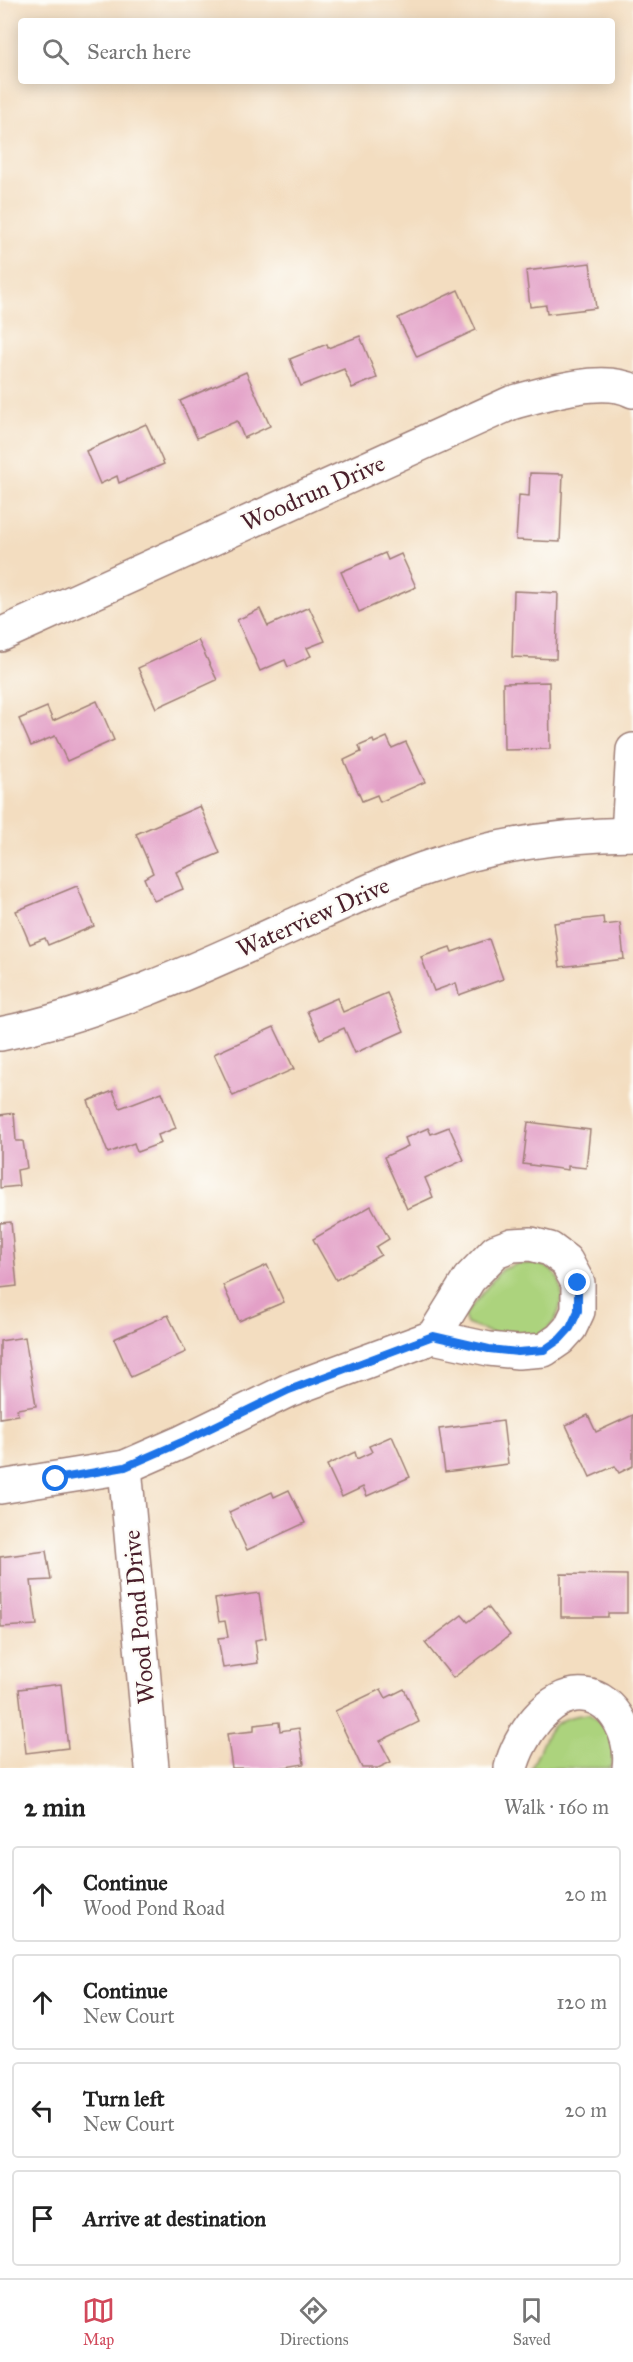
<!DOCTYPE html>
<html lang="en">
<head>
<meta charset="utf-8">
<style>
	:root { --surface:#fff; --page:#f6f6f6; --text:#222; --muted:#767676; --line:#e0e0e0; --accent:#d1495b }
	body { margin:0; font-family:"IM FELL Great Primer",serif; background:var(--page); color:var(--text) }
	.stop { position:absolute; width:18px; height:18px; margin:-14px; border:4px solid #1a73e8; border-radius:50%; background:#fff }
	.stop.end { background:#1a73e8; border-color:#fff; box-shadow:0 2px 6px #0008 }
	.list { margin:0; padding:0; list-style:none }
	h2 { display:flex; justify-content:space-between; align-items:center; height:78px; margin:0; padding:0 24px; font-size:26px }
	h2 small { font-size:20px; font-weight:400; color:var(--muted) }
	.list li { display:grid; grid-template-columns:39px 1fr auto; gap:18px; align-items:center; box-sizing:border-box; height:96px; margin:0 12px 12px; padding:0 12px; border:2px solid var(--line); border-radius:6px }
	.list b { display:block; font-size:22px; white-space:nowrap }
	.list p { margin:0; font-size:20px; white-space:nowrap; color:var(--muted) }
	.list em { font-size:20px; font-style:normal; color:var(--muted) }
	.icon { flex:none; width:33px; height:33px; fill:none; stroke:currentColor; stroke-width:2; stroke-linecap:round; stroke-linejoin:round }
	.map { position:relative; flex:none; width:633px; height:1768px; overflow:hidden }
	.search { position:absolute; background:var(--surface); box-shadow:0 3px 15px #0003; left:18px; right:18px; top:18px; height:66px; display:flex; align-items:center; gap:15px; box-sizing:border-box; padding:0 21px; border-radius:6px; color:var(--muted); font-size:22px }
	.sheet { height:510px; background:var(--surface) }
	nav { display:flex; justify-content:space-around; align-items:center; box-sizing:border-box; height:84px; border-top:2px solid var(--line); background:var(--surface); font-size:16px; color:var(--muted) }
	nav a { display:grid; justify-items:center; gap:3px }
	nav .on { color:var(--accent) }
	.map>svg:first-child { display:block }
</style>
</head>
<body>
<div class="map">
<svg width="633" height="1768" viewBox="0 0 633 1768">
	<rect width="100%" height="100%" fill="#fdfcf7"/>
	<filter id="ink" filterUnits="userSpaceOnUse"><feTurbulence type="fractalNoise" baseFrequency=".0167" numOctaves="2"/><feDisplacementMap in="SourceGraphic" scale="12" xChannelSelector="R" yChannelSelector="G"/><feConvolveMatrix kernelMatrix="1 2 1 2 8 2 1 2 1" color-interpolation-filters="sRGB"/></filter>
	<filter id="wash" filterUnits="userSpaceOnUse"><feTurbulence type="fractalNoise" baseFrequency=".008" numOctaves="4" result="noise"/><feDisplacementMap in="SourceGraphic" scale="24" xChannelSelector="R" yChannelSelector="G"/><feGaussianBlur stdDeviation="1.35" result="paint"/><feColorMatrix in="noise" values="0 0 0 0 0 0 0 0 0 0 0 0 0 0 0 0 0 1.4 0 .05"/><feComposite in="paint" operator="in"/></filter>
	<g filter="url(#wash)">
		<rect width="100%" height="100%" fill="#f3ddc0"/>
		<!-- green -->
		<g fill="#acd37d" stroke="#7b7954" stroke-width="1.5">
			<path d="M 518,1264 C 524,1264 531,1263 537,1264 C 580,1272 561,1339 525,1340 C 511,1341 480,1329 467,1324 L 464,1316 L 501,1270 Z"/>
			<path d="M 589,1714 C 608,1727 620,1745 610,1768 L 531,1768 C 549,1734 544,1718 589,1714 Z"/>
		</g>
		<g id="blocks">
			<!-- building -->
			<g fill="#e3a0c7">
				<polygon points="590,263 596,308 547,314 546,305 530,307 526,271"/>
				<polygon points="458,290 476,330 417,357 398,318"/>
				<polygon points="360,336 377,378 352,388 344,369 301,386 290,359 327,344 328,348"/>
				<polygon points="246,372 270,426 244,438 237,421 197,438 180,401"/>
				<polygon points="146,424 164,464 119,483 117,476 100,484 86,451"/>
				<polygon points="530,473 563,474 560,542 516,540 519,495 529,496"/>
				<polygon points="385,553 388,560 401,554 416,587 359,612 341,572"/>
				<polygon points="514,591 558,593 556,659 512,657"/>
				<polygon points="309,607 325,641 307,648 311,656 288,667 285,660 260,671 237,620 260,609 268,626"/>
				<polygon points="198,640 217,680 156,708 138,668"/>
				<polygon points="549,682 550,749 504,750 503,683"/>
				<polygon points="97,701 114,740 67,761 55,736 31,746 19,719 47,707 53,721"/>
				<polygon points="387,737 392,748 406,742 425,782 380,802 377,795 362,801 344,760 361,752 359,746 373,740 374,743"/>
				<polygon points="200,806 220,853 176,872 183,889 154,901 144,878 153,873 136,834"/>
				<polygon points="77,886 94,926 48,945 45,938 30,944 16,911"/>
				<polygon points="603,917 604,925 620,923 624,959 560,967 554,923"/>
				<polygon points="489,939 503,979 459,995 456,983 434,991 421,957 450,947 452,952"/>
				<polygon points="387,993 404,1031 355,1053 344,1028 320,1039 307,1011 337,998 343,1012"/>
				<polygon points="274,1027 294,1069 233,1096 214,1054"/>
				<polygon points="113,1091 120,1108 162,1092 176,1128 158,1135 161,1143 137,1152 134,1143 108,1153 88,1101"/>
				<polygon points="14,1113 16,1141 23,1141 27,1168 17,1170 19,1186 0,1188 0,1115"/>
				<polygon points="528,1122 590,1130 586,1168 568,1166 568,1170 523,1164"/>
				<polygon points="449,1127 464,1160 425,1178 433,1197 407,1209 384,1157 408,1146 405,1138 428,1128 431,1134"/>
				<polygon points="371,1206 389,1239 376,1247 381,1255 336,1280 313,1239"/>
				<polygon points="11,1222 17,1286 0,1288 0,1223"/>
				<polygon points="267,1265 284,1302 239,1321 223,1285"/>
				<polygon points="168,1315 186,1352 131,1377 114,1339"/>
				<polygon points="25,1337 36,1406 17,1409 18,1415 0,1418 0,1341"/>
				<polygon points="588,1415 596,1432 633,1415 633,1466 619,1473 615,1466 590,1477 566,1425"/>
				<polygon points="503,1421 508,1464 445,1472 439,1429"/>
				<polygon points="392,1436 410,1477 367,1496 363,1487 342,1497 327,1465 355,1452 357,1459 372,1452 369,1446"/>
				<polygon points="289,1490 305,1523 247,1550 229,1512 272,1492 274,1497"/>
				<polygon points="46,1551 51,1580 31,1581 37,1625 1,1627 0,1557"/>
				<polygon points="561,1574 627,1575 627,1613 608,1613 608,1617 561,1617"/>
				<polygon points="259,1593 266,1638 255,1640 258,1663 223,1668 218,1638 228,1637 225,1621 219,1622 215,1599"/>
				<polygon points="488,1607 510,1635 453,1678 425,1643 462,1615 468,1622"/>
				<polygon points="61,1684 68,1748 26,1753 19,1689"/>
				<polygon points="381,1689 386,1698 404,1689 419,1722 380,1741 391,1762 378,1768 362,1768 335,1711"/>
				<polygon points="279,1722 280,1731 299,1728 304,1764 279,1768 232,1768 227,1734 254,1731 254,1725"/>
			</g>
		</g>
	</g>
	<g filter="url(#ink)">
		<use href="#blocks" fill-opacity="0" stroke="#9e7e76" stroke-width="1.5"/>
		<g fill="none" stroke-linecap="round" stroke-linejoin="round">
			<!-- minor casing -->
			<g stroke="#9e7e76" stroke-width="36">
				<g id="minor">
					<path d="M 0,635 L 511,403 C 543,394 603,375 633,391"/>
					<polyline points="628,834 633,750"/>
					<path d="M 0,1034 C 104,1013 202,967 298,923 C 339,905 381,884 423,869 C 489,845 563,835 633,834"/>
					<polyline points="125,1467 152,1768"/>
					<polyline points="0,1487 125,1467 182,1442 289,1390 433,1337 489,1349 518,1352 544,1350 560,1339 570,1328 578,1311 578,1283 566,1261 550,1249 531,1244 512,1245 496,1251 469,1279 433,1337"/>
					<path d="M 511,1768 C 518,1738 549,1691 584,1695 C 616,1698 633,1739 629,1768"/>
				</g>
			</g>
			<!-- minor -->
			<use href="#minor" stroke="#fff" stroke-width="33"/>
		</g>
	</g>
	<g fill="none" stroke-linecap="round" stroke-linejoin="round" filter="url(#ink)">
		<!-- route -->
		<polyline stroke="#1a73e8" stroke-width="8" points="56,1479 125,1467 182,1442 289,1390 433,1336 489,1349 518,1352 544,1350 560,1339 570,1328 578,1311 578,1283"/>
	</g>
	<g text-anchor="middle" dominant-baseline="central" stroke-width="4.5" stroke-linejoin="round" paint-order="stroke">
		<!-- street labels -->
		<g font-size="24" fill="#4a1f2b" stroke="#fdfcf7">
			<text transform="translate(313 493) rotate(-24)">Woodrun Drive</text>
			<text transform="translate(313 917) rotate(-24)">Waterview Drive</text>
			<text transform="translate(139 1617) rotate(-95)">Wood Pond Drive</text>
		</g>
	</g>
</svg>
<div class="stop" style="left:56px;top:1479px"></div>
<div class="stop end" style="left:578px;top:1283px"></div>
<div class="search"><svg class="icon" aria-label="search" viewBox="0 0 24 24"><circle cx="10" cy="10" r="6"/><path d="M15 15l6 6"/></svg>Search here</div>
</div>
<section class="sheet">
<h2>2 min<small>Walk · 160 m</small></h2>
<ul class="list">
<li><svg class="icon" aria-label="ahead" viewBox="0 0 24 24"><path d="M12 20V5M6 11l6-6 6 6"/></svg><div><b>Continue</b><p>Wood Pond Road</p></div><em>20 m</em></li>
<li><svg class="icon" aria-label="ahead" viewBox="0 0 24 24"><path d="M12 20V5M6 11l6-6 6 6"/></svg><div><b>Continue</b><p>New Court</p></div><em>120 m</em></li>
<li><svg class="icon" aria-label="left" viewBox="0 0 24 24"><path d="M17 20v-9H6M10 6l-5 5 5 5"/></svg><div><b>Turn left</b><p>New Court</p></div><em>20 m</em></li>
<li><svg class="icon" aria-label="arrive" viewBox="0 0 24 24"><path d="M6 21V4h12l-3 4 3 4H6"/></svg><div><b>Arrive at destination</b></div></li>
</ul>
</section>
<nav>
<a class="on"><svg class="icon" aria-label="map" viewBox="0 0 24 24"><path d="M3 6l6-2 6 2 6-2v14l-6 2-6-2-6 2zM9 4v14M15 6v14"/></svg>Map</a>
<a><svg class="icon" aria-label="directions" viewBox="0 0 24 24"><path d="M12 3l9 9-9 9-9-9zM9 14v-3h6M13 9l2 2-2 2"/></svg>Directions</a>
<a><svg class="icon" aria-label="saved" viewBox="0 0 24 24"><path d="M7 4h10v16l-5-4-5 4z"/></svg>Saved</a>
</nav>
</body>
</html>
